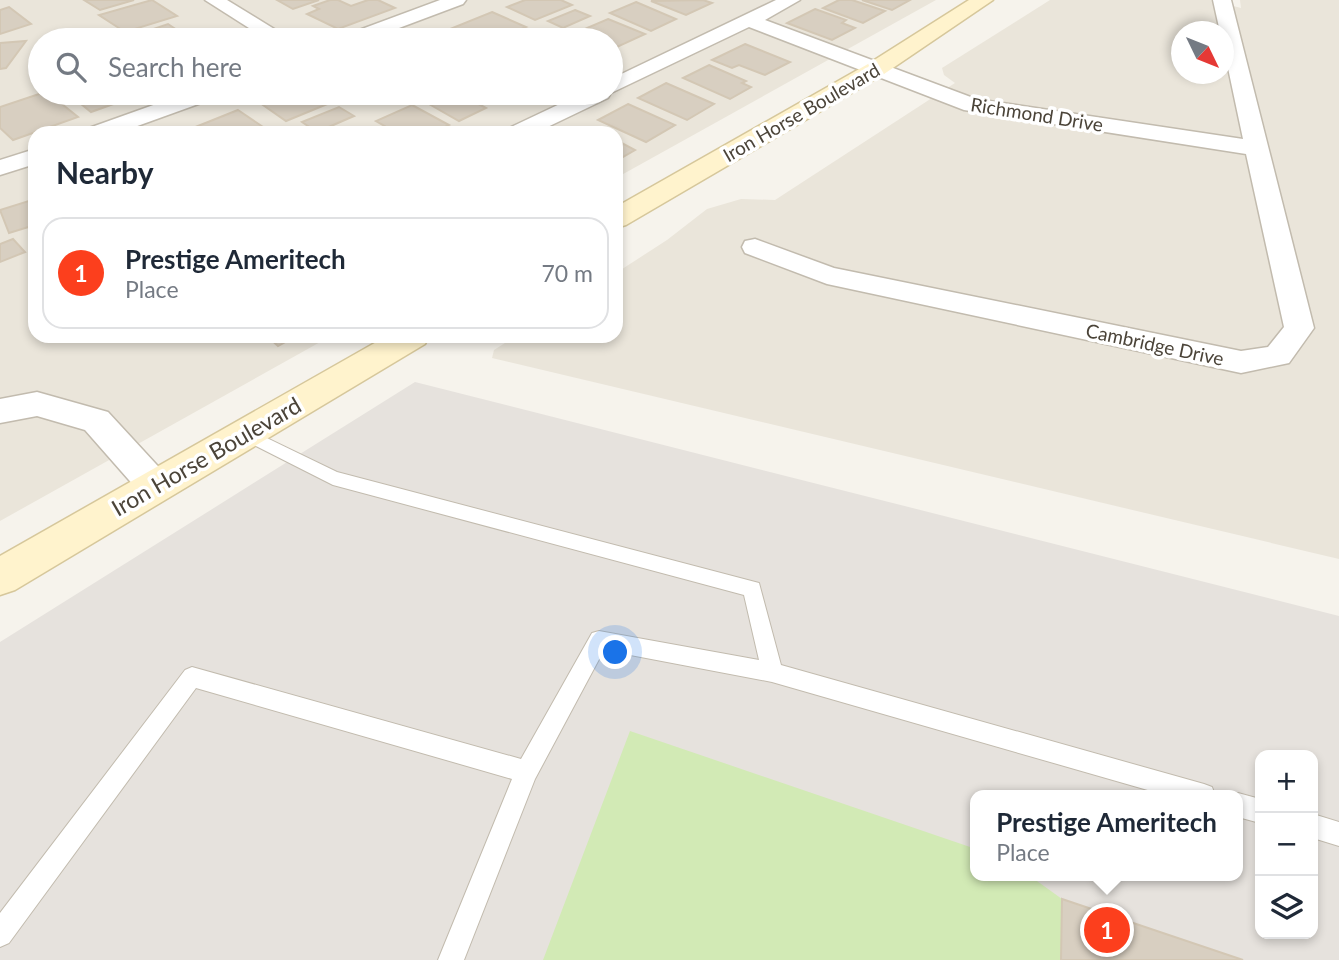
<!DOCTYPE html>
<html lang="en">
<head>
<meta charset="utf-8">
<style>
	:root { --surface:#fff; --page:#f6f6f7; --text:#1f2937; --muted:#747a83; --line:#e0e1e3; --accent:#fc3f1d }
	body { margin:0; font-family:Lato,sans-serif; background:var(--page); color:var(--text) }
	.controls { position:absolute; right:21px; bottom:21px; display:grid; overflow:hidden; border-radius:14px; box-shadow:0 4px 10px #0003 }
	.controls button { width:63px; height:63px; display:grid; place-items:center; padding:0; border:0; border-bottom:2px solid var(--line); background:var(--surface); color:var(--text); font:35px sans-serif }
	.compass { position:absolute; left:1171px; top:21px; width:63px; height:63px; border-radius:50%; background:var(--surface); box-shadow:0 4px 10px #0003; rotate:133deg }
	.you { position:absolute; left:616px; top:653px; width:24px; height:24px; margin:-18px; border:5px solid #fff; border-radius:50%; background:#1a73e8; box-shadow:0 0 0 10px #1a73e833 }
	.badge { display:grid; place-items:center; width:46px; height:46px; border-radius:50%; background:var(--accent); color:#fff; font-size:23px; font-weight:700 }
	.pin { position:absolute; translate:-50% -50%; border:4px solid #fff; box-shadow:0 2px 7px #0006 }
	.popup { position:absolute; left:970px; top:790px; width:273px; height:91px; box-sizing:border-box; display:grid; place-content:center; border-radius:14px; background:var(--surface); filter:drop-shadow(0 2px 5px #0005); font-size:23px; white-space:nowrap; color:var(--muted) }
	.popup b { font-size:26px; color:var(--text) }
	.popup::after { content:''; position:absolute; left:50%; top:100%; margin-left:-14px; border:14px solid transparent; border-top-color:var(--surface) }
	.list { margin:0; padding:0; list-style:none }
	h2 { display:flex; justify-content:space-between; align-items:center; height:91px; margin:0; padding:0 28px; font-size:30px }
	h2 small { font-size:23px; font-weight:400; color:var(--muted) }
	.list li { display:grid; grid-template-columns:46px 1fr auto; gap:21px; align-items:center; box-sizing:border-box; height:112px; margin:0 14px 14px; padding:0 14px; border:2px solid var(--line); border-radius:21px }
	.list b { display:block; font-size:26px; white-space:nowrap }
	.list p { margin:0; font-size:23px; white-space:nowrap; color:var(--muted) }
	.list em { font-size:23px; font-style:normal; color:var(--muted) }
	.icon { flex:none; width:38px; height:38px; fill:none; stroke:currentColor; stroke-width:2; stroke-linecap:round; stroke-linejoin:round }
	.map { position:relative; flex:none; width:1339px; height:960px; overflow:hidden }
	.search { position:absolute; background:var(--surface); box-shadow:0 4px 10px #0003; left:28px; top:28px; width:595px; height:77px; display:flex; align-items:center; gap:18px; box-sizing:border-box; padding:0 24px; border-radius:38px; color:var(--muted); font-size:26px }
	.panel { position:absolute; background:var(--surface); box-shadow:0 4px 10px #0003; left:28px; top:126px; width:595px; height:217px; border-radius:21px }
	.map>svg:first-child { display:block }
</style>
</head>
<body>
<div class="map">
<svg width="1339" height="960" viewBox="0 0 1339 960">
	<rect width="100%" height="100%" fill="#f6f3ec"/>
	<!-- residential -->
	<g fill="#eae5da" fill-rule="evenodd">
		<path d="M 0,0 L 936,0 L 616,178 L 616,133 L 35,133 L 35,336 L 331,336 L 0,521 ZM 40,40 L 611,40 L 611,93 L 40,93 Z"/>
		<path d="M 1050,0 L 1210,0 L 1241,8 L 1240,0 L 1339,0 L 1339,559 L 492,358 L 494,350 L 516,336 L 616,336 L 616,273 L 667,240 L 707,209 L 741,199 L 775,200 L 955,83 L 944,75 L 942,68 ZM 1182,32 L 1224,32 L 1224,74 L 1182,74 Z"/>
	</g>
	<!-- industrial -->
	<path fill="#e6e2dd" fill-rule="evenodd" d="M 415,382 L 1339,616 L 1339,960 L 0,960 L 0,642 ZM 1260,755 L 1313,755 L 1313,934 L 1260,934 ZM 976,795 L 1238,795 L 1238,876 L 976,876 Z"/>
	<!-- green -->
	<polygon fill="#d2eab5" points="630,731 976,849 976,876 1030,876 1062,899 1061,960 543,960"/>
	<!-- building -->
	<g fill="#d8cfc1" stroke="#d3c7b4" stroke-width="2">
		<polygon points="84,0 134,0 100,10"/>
		<polygon points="152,0 177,16 125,32 99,15"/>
		<polygon points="277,0 319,0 293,9"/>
		<polygon points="330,0 338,0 351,6 368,0 378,0 395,8 338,29 307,14 319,9 313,6"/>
		<polygon points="525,0 561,0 572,5 535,20 507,7"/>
		<polygon points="703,0 712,3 686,15 651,1"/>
		<polygon points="839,0 852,0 885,11 863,23 823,8"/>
		<polygon points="862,0 910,0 892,10"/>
		<polygon points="636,2 676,19 651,31 610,13"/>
		<polygon points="9,7 31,24 0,34 0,10"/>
		<polygon points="815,9 846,20 842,23 855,28 832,40 787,23"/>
		<polygon points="575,10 590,16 563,28 548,21"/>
		<polygon points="492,12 526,27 495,40 475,40 450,29"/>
		<polygon points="608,19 645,34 617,47 611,44 611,40 601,40 580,31"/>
		<polygon points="168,24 183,34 198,29 210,36 199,40 131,40 127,38"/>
		<polygon points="573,32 592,40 553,40"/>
		<polygon points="26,41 6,68 0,69 0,43"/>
		<polygon points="745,44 790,62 765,75 739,65 732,68 712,60"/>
		<polygon points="709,65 746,81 742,83 751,87 730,99 683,78"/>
		<polygon points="666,83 714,104 687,120 638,98"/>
		<polygon points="42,93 48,93 78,117 13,140 0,128 0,107"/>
		<polygon points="72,93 144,93 91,112 69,94"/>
		<polygon points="294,93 326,93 337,100 286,121 263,105"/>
		<polygon points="360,93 412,93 389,103 373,94 367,96"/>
		<polygon points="439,93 458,93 486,108 459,121 422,100"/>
		<polygon points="628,104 675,125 646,142 598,120"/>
		<polygon points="412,105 449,125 433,133 397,133 376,121"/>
		<polygon points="339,107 354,116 317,132 302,122"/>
		<polygon points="238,110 266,129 256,133 183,132"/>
		<polygon points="616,140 635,150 616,161"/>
		<polygon points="35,199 35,225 9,233 0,210"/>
		<polygon points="13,239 25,252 0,262 0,244"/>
		<polygon points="267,336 296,336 278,346"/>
		<polygon points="1062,899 1243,960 1061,960"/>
	</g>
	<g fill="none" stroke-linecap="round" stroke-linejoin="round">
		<!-- lane casing -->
		<g stroke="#c2bbae" stroke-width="2">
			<g id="lane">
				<polygon points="244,427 337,472 759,583 781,665 1204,784 1212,787 1215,795 1165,795 772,682 604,650 535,779 464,960 438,960 512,779 196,688 9,943 0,947 0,913 185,670 192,667 521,759 592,633 599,631 759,660 744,595 333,485 238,437 236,433"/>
				<polygon points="1238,793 1260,799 1260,823 1238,817 1238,795 1234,795"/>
				<polygon points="1313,814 1339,822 1339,846 1313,838"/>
			</g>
		</g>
		<!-- street casing -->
		<g stroke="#c2bbae" stroke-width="3">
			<g id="street">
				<polygon points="205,0 227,0 292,40 268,40"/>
				<polygon points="440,0 466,0 463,4 367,40 340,40 343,36"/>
				<polygon points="776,0 800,0 765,20 976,99 1243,139 1224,49 1224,32 1220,32 1213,0 1231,0 1314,328 1289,363 1241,373 827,284 745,253 742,247 745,241 755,239 834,268 1241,351 1268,347 1284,327 1246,154 964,110 749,27 611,93 608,98 535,133 506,133 509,128 583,93 611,93 611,79"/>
				<polygon points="187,93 218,93 215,98 118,133 86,133 89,128"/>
				<polygon points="35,149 35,164 0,175 0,160"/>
				<polygon points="37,392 108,412 167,476 173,486 167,496 155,500 143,496 85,430 37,416 0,423 0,399"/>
			</g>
		</g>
		<!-- secondary casing -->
		<g stroke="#d6c79b" stroke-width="3">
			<g id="secondary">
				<polygon points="969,0 993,0 884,74 626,225 616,228 616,207 868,64"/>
				<polygon points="387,336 429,336 425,344 15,590 0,595 0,556"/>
			</g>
		</g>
		<!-- lane -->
		<use href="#lane" fill="#fff" fill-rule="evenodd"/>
		<!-- street -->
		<use href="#street" fill="#fff" fill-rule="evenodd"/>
		<!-- secondary -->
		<use href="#secondary" fill="#fff3cd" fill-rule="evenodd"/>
	</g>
	<g text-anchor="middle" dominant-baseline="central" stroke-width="7" stroke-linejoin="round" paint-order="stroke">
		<!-- far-street labels -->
		<g font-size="19" fill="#4b4439" stroke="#fff">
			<text transform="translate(801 112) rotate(-30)">Iron Horse Boulevard</text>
			<text transform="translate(1037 114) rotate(9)">Richmond Drive</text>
			<text transform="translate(1155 344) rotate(12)">Cambridge Drive</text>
		</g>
		<!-- street labels -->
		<g font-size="23" fill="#4b4439" stroke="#fff">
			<text transform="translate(206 456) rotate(-30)">Iron Horse Boulevard</text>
		</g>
	</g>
</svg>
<div class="controls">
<button>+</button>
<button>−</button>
<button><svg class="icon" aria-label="layers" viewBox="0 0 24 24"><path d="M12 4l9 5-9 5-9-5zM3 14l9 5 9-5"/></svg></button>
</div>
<svg class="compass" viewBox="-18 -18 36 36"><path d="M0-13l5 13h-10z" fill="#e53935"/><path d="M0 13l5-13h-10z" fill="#747a83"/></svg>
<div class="you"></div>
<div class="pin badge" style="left:1107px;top:930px">1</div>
<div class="popup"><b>Prestige Ameritech</b>Place</div>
<div class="search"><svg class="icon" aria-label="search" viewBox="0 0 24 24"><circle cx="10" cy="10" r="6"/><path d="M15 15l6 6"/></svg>Search here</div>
<section class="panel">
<h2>Nearby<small></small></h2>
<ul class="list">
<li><span class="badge">1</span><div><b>Prestige Ameritech</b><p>Place</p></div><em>70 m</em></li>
</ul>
</section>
</div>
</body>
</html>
